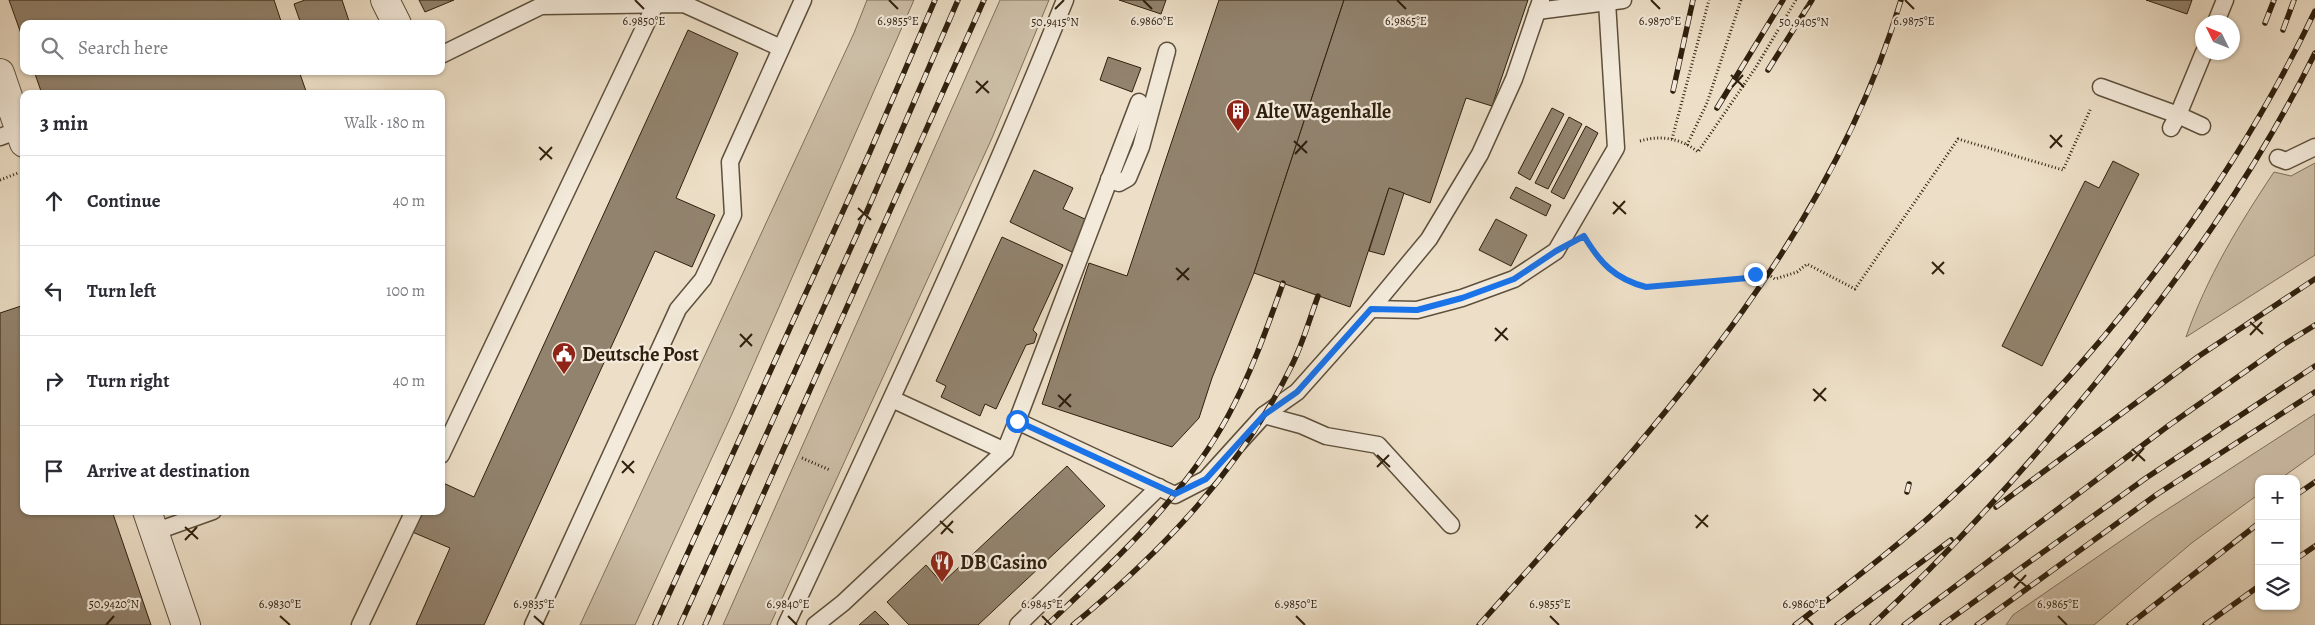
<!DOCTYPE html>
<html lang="en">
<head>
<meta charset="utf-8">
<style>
	:root { --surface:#fff; --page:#f2f2f3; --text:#2b2b33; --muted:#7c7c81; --line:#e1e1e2 }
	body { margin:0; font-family:Alegreya,serif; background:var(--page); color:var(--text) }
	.controls { position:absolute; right:15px; bottom:15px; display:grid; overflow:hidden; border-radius:10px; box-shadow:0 1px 4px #0004 }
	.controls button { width:45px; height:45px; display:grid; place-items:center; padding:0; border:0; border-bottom:1px solid var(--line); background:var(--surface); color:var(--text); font:25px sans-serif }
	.compass { position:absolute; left:2195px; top:15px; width:45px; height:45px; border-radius:50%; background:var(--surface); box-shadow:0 1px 4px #0004; rotate:313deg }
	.stop { position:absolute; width:15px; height:15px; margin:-11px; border:4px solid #1a73e8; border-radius:50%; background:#fff }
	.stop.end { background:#1a73e8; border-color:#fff; box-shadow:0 1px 5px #0008 }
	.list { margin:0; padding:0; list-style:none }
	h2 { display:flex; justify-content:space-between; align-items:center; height:65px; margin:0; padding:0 20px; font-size:21px }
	h2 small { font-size:16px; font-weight:400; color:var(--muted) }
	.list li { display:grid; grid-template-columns:32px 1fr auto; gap:15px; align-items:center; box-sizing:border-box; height:90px; padding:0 20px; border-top:1px solid var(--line) }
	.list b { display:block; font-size:19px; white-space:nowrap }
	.list em { font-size:16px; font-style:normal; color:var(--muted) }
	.icon { flex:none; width:28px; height:28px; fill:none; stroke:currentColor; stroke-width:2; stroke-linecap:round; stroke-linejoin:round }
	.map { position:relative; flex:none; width:2315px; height:625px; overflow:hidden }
	.search { position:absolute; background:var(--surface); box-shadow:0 1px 4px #0004; left:20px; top:20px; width:425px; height:55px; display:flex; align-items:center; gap:12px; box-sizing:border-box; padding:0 18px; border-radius:10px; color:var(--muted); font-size:19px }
	.panel { position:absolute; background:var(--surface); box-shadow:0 1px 4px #0004; left:20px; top:90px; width:425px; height:425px; border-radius:10px }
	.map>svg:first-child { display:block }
</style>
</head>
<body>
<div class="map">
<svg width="2315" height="625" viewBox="0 0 2315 625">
	<rect width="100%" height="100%" fill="#eddfc7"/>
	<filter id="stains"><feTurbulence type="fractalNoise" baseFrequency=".004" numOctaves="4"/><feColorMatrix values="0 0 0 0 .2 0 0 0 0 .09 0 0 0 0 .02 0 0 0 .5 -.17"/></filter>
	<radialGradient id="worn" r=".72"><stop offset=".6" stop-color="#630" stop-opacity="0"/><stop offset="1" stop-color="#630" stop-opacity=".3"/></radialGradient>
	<!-- green -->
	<g fill="#cdbfa8" stroke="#7e705b">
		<polygon points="867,0 914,0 732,414 635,625 580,625 854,33"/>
		<polygon points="1000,0 1049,0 992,138 770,625 723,625"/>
		<path d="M 2315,163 L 2315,255 L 2186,337 C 2207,277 2238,226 2274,172 L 2291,176 Z"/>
		<polygon points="2315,414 2315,454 2280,479 2259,479 2259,494 2193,542 2094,625 2006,625 2013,615 2154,518"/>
	</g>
	<!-- building -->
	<g fill="#92836e" stroke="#2f200e">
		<polygon points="9,0 274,0 282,24 24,24 24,42"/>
		<polygon points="305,0 342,0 350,24 301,24 294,4"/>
		<polygon points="419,0 454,0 425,12"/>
		<polygon points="1119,0 1166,0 1161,14"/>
		<polygon points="1219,0 1344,0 1254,273 1212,378 1199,418 1172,447 1042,404 1089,263 1127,276"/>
		<polygon points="1344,0 1528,0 1492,106 1466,98 1430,203 1389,188 1350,307 1254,273"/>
		<polygon points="2146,0 2192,0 2187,14"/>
		<polygon points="688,30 738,53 676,198 715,215 692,267 655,251 484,625 416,625 450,548 410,531 419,511 441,511 441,482 474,497"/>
		<polygon points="1108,57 1141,68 1132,92 1100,80"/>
		<polygon points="34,71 299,71 307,94 42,94"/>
		<polygon points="1552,108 1564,114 1530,180 1518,173"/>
		<polygon points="1569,117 1582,124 1548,189 1535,183"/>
		<polygon points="1586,126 1598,133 1564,199 1551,192"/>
		<polygon points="2113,161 2139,174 2042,366 2002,346 2085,181 2099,188"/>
		<polygon points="1034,170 1073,188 1063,209 1087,220 1072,252 1010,222"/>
		<polygon points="1516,187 1551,205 1546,216 1510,198"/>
		<polygon points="1389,188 1404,193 1384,255 1369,251"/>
		<polygon points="1496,219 1527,235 1511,266 1479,250"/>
		<polygon points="1002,237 1063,265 1033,330 1037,334 1034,343 1026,345 996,409 985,404 980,416 941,397 946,386 936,381"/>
		<polygon points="24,305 24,511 112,511 151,625 0,625 0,313"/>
		<polygon points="1067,466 1105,506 978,625 909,625 887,602 926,565 942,583"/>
		<polygon points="875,611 889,625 859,625"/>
	</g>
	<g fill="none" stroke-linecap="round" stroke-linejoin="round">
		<!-- lane casing -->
		<g stroke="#5e503c" stroke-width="19">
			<g id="lane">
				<polyline points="1537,11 1623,0"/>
				<polyline points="2216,22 2225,0"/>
				<polyline points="441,55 541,6 684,4 781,48"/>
				<polyline points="2101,87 2178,115 2171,128"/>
				<polyline points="2202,126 2178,115 2204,52"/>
				<polyline points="0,137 19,130"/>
				<polyline points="2278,158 2286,161 2315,147"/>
				<polyline points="1109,179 1119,183 1128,178 1141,147 1167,51"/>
				<polyline points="1371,309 1417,310 1462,298 1514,279 1556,251 1616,148 1607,2"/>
				<polyline points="892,399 1005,451"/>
				<polyline points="1264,415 1297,392 1371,309 1429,239 1480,154 1514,79 1541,0"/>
				<polyline points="1017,421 1139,102"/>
				<polyline points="441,455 655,5"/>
				<polyline points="154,532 213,511"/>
				<polyline points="360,625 414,511"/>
				<polyline points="533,625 678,309 703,279 733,215 730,162 803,0"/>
				<path d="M 786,625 C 883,418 980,212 1065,0"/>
				<polyline points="815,625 843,603 1005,451 1017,421 1175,495 1206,479 1264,415 1301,425 1326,436 1378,445 1451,525"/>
				<polyline points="1018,625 1159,487"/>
			</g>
		</g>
		<!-- street casing -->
		<g stroke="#5e503c" stroke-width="30">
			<g id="street">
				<polyline points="385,0 397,24"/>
				<polyline points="0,73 24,143"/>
				<polyline points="147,511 186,625"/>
			</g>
		</g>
		<!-- path -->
		<g stroke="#2f200e" stroke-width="3" stroke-dasharray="1 2.5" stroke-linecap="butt">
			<polyline points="1672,139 1709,0"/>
			<path d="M 1640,141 C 1660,135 1681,138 1698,152 L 1756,67 L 1796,0"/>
			<polyline points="1687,145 1707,103 1741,0"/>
			<polyline points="0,180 18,173"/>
			<path d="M 1589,244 C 1602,268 1620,280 1646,287 L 1748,278 L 1762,270 L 1775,279 L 1797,272 L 1807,264 L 1855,289 L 1958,139 L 2063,170 L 2091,108"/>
			<polyline points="802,458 830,470"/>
		</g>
		<!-- lane -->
		<use href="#lane" stroke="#f3eadb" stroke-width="16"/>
		<!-- street -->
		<use href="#street" stroke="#f3eadb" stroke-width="28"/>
		<!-- rail casing -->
		<g stroke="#2f200e" stroke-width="5.5">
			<g id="rail">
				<polyline points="2265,23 2274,0"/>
				<polyline points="2283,30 2294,0"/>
				<polyline points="1768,70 1812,0"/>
				<polyline points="1673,91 1693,0"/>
				<polyline points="1717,108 1783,0"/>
				<polyline points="1907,492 1909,484"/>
				<polyline points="2296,495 2315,482"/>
				<polyline points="1996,507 2199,356 2315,279"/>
				<polyline points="2296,559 2315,546"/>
				<polyline points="655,625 869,154 935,0"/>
				<polyline points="680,625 858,232 958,0"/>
				<polyline points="705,625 984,0"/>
				<path d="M 1047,625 C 1114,562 1183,498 1228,416 C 1251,374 1267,328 1283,283"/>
				<path d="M 1073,625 C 1162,552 1242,468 1293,363 C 1303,342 1310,318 1318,296"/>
				<path d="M 1479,625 C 1647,436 1827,249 1901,0"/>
				<path d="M 1795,625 C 1845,586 1897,547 1944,504 C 2096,363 2225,199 2315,11"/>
				<polyline points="1837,625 1951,540"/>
				<path d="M 1872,625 C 1952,551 2025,469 2094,385 C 2178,281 2256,173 2315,53"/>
				<polyline points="1904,625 2168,426 2283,345 2315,325"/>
				<polyline points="1942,625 2146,478 2315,366"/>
				<polyline points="1977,625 2156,495 2315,392"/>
				<polyline points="2129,625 2259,523"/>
				<polyline points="2205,625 2259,586"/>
			</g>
		</g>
		<!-- rail -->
		<use href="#rail" stroke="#f3eadb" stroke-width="4" stroke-dasharray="11" stroke-linecap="butt"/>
	</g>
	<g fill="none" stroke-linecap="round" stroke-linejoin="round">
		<!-- route -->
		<path stroke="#1a73e8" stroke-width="6" d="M 1017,421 L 1175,494 L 1206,479 L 1264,415 L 1297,392 L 1371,309 L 1417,310 L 1462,298 L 1514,279 L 1556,251 L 1584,236 C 1600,263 1615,279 1646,287 L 1748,278 L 1755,274"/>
	</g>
	<!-- ticks -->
	<path fill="none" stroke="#2f200e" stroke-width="2" d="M 635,0 L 644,9M 889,0 L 898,9M 1143,0 L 1152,9M 1397,0 L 1406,9M 1651,0 L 1660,9M 1905,0 L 1914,9M 1055,9 L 1064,0M 1804,9 L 1813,0M 1731,75 L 1744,87M 976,81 L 989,93M 1732,87 L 1743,75M 976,93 L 988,81M 2050,135 L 2062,147M 1294,141 L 1307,153M 539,147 L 552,159M 2050,148 L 2062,135M 1295,154 L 1307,141M 540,160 L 552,147M 1613,202 L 1626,214M 858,208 L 871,220M 1613,214 L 1625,201M 858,220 L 870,207M 1932,262 L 1944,274M 1176,268 L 1189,280M 1932,274 L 1944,262M 1177,280 L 1189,268M 2250,322 L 2263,334M 1495,328 L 1508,340M 740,334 L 752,346M 2250,335 L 2262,322M 1495,341 L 1507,328M 740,347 L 752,334M 1813,389 L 1826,401M 1058,395 L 1071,407M 1814,401 L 1826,388M 1059,407 L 1071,394M 2132,449 L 2145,461M 1377,455 L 1390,467M 622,461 L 634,473M 2132,461 L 2144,448M 1377,467 L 1389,455M 622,473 L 634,461M 1695,515 L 1708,527M 940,521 L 953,533M 185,527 L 198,539M 1696,528 L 1708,515M 941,534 L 953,521M 185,540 L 197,527M 2014,576 L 2027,587M 2014,588 L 2026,575M 280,616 L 290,625M 534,616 L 544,625M 788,616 L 797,625M 1042,616 L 1051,625M 1296,616 L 1305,625M 1550,616 L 1559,625M 1804,616 L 1813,625M 2058,616 L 2067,625M 106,625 L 114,616"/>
	<!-- icons -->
	<defs>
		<g id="building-pin" transform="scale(1.25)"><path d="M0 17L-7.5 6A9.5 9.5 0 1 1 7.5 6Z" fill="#8f2418" stroke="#f3eadb"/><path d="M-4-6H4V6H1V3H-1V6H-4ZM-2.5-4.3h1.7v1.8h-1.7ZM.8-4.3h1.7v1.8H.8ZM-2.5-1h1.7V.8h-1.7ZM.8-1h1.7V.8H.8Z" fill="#fff"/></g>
		<g id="civic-pin" transform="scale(1.25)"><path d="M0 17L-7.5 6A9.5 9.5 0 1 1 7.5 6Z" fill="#8f2418" stroke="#f3eadb"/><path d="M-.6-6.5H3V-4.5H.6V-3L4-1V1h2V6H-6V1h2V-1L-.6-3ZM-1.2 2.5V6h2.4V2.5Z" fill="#fff"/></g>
		<g id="restaurant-pin" transform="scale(1.25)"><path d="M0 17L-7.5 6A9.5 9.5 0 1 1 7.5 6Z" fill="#8f2418" stroke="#f3eadb"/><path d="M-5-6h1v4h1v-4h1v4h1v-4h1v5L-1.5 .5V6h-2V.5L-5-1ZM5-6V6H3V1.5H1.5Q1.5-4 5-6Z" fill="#fff"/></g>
	</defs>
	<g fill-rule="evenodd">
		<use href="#building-pin" x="1238" y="111"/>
		<use href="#civic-pin" x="564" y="354"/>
		<use href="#restaurant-pin" x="942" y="562"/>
	</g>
	<g text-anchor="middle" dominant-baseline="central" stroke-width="4.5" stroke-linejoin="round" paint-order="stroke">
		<!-- poi labels -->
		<g font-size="20" font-weight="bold" fill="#2f200e" stroke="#f3eadb" text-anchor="start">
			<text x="1256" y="111">Alte Wagenhalle</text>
			<text x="582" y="354">Deutsche Post</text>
			<text x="960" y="562">DB Casino</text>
		</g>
	</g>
	<g font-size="12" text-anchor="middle" fill="#2f200e" stroke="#f3eadb" stroke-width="4.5" stroke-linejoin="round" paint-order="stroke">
		<text x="644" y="25">6.9850°E</text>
		<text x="898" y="25">6.9855°E</text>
		<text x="1152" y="25">6.9860°E</text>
		<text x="1406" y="25">6.9865°E</text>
		<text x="1660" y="25">6.9870°E</text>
		<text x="1914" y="25">6.9875°E</text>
		<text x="1055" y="26">50.9415°N</text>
		<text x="1804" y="26">50.9405°N</text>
		<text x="114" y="608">50.9420°N</text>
		<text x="280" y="608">6.9830°E</text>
		<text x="534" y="608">6.9835°E</text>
		<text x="788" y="608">6.9840°E</text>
		<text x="1042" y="608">6.9845°E</text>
		<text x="1296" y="608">6.9850°E</text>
		<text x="1550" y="608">6.9855°E</text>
		<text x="1804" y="608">6.9860°E</text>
		<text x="2058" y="608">6.9865°E</text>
	</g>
	<rect width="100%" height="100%" filter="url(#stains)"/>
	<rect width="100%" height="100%" fill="url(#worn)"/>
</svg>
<div class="controls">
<button>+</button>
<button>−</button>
<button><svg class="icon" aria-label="layers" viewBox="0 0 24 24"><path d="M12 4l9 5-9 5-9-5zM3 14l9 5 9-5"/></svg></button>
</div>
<svg class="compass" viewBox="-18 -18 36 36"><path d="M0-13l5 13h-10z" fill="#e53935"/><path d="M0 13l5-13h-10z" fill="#7c7c81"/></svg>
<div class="stop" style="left:1017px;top:421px"></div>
<div class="stop end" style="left:1755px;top:274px"></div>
<div class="search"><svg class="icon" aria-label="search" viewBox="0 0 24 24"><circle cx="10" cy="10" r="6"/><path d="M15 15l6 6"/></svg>Search here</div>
<section class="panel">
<h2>3 min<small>Walk · 180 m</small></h2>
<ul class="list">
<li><svg class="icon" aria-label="ahead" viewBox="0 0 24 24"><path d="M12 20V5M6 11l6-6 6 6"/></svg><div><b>Continue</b></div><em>40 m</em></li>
<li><svg class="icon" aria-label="left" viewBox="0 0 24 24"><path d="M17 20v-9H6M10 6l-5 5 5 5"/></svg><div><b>Turn left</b></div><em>100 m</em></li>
<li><svg class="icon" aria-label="right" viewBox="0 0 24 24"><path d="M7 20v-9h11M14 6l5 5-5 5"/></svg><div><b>Turn right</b></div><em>40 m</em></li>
<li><svg class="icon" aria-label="arrive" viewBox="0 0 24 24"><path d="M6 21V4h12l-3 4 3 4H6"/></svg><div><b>Arrive at destination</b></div></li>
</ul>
</section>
</div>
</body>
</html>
